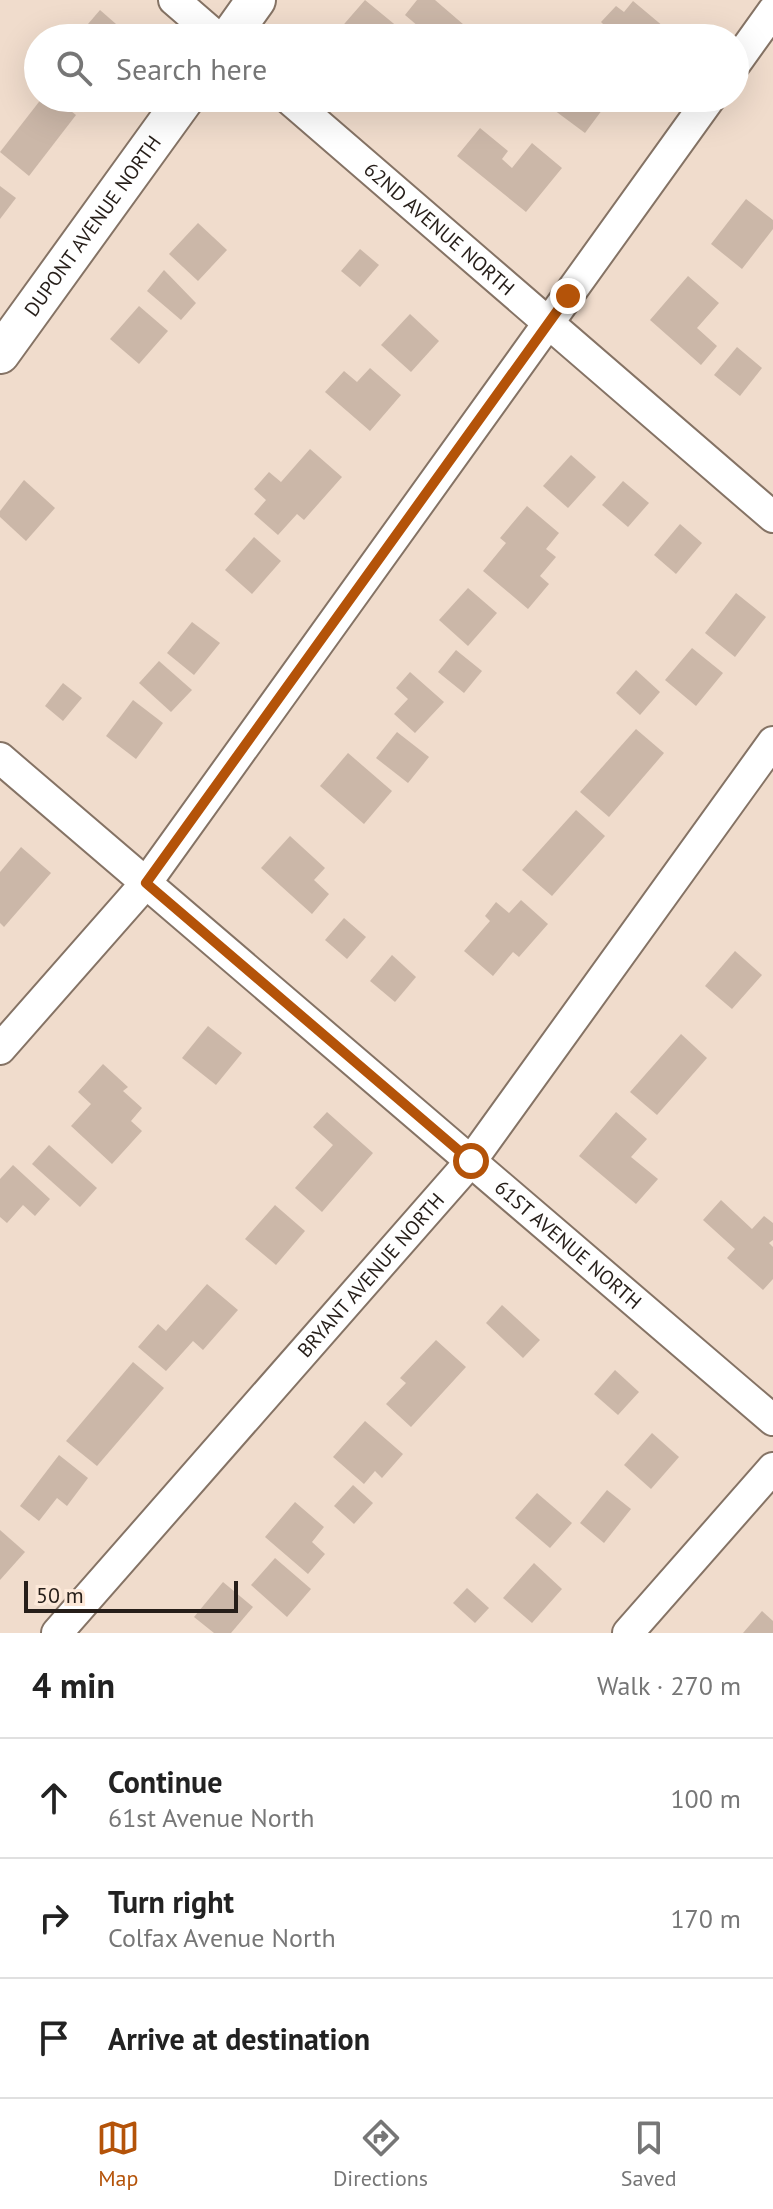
<!DOCTYPE html>
<html lang="en">
<head>
<meta charset="utf-8">
<style>
	:root { --surface:#fff; --page:#f2f2f2; --text:#222; --muted:#767676; --line:#e0e0e0; --accent:#b45309 }
	body { margin:0; font-family:"PT Sans",sans-serif; background:var(--page); color:var(--text) }
	.scale { position:absolute; left:24px; bottom:20px; width:214px; box-sizing:border-box; padding-left:8px; border:4px solid #261e19; border-top:0; font-size:22px; line-height:28px; white-space:nowrap; color:#261e19; -webkit-text-stroke:6px #fde9d9; paint-order:stroke }
	.stop { position:absolute; width:24px; height:24px; margin:-18px; border:6px solid #b45309; border-radius:50%; background:#fff }
	.stop.end { background:#b45309; border-color:#fff; box-shadow:0 2px 8px #0008 }
	.list { margin:0; padding:0; list-style:none }
	h2 { display:flex; justify-content:space-between; align-items:center; height:104px; margin:0; padding:0 32px; font-size:34px }
	h2 small { font-size:26px; font-weight:400; color:var(--muted) }
	.list li { display:grid; grid-template-columns:52px 1fr auto; gap:24px; align-items:center; box-sizing:border-box; height:120px; padding:0 32px; border-top:2px solid var(--line) }
	.list b { display:block; font-size:30px; white-space:nowrap }
	.list p { margin:0; font-size:26px; white-space:nowrap; color:var(--muted) }
	.list em { font-size:26px; font-style:normal; color:var(--muted) }
	.icon { flex:none; width:44px; height:44px; fill:none; stroke:currentColor; stroke-width:2; stroke-linecap:round; stroke-linejoin:round }
	.map { position:relative; flex:none; width:773px; height:1633px; overflow:hidden }
	.search { position:absolute; background:var(--surface); box-shadow:0 8px 32px #0002; left:24px; right:24px; top:24px; height:88px; display:flex; align-items:center; gap:20px; box-sizing:border-box; padding:0 28px; border-radius:44px; color:var(--muted); font-size:30px }
	.sheet { height:464px; background:var(--surface) }
	nav { display:flex; justify-content:space-around; align-items:center; box-sizing:border-box; height:112px; border-top:2px solid var(--line); background:var(--surface); font-size:22px; color:var(--muted) }
	nav a { display:grid; justify-items:center; gap:4px }
	nav .on { color:var(--accent) }
	.map>svg:first-child { display:block }
</style>
</head>
<body>
<div class="map">
<svg width="773" height="1633" viewBox="0 0 773 1633">
	<rect width="100%" height="100%" fill="#f0dccc"/>
	<!-- building -->
	<g fill="#cbb7a8">
		<polygon points="365,0 399,28 393,35 396,38 332,38"/>
		<polygon points="417,0 435,0 471,31 466,38 432,38 405,15"/>
		<polygon points="633,1 664,27 654,38 602,38 609,30 601,22 616,6 624,12"/>
		<polygon points="100,10 132,38 76,38"/>
		<polygon points="42,98 54,98 76,115 29,176 0,152"/>
		<polygon points="563,98 611,98 585,133 554,110"/>
		<polygon points="480,128 508,151 502,159 512,168 532,143 562,168 526,212 457,156"/>
		<polygon points="0,186 16,198 0,219"/>
		<polygon points="746,199 773,220 773,229 742,269 711,244"/>
		<polygon points="198,223 227,250 198,281 169,254"/>
		<polygon points="360,249 379,265 360,287 341,271"/>
		<polygon points="164,270 196,303 181,320 147,291"/>
		<polygon points="688,276 719,303 697,328 717,346 701,365 650,320"/>
		<polygon points="139,306 168,331 139,364 110,339"/>
		<polygon points="410,314 439,341 411,372 381,345"/>
		<polygon points="737,347 762,368 740,396 714,375"/>
		<polygon points="370,368 401,395 370,431 325,392 344,371 357,382"/>
		<polygon points="310,449 342,477 304,520 297,514 278,535 254,514 266,500 254,489 269,472 281,482"/>
		<polygon points="571,455 596,477 568,508 543,486"/>
		<polygon points="24,480 55,508 26,541 0,517 0,511"/>
		<polygon points="623,481 649,503 628,527 602,505"/>
		<polygon points="527,506 559,533 546,549 556,557 540,576 549,584 528,609 483,571 506,543 500,538"/>
		<polygon points="680,524 702,543 676,574 654,555"/>
		<polygon points="254,537 281,561 252,594 225,570"/>
		<polygon points="468,588 497,613 468,646 439,620"/>
		<polygon points="736,593 766,617 735,657 705,633"/>
		<polygon points="192,622 220,643 194,675 167,653"/>
		<polygon points="692,648 723,673 696,706 665,680"/>
		<polygon points="456,650 482,671 464,693 438,672"/>
		<polygon points="159,661 192,690 171,712 139,683"/>
		<polygon points="636,670 660,692 640,715 616,693"/>
		<polygon points="410,672 444,702 415,733 394,714 408,699 396,688"/>
		<polygon points="63,683 82,698 63,721 45,706"/>
		<polygon points="133,700 163,723 136,759 106,736"/>
		<polygon points="636,729 664,753 609,817 580,792"/>
		<polygon points="397,732 429,757 408,783 376,758"/>
		<polygon points="348,753 392,791 364,824 320,786"/>
		<polygon points="576,810 605,836 552,896 522,870"/>
		<polygon points="290,836 325,868 314,880 329,894 312,914 261,868"/>
		<polygon points="21,847 51,873 4,927 0,923 0,872"/>
		<polygon points="521,900 548,924 519,957 513,952 493,976 464,951 490,921 485,916 496,902 509,913"/>
		<polygon points="344,918 366,937 347,959 325,940"/>
		<polygon points="735,951 762,975 732,1009 705,986"/>
		<polygon points="392,955 416,977 395,1002 370,981"/>
		<polygon points="208,1026 242,1053 216,1085 182,1058"/>
		<polygon points="681,1034 707,1058 657,1115 630,1092"/>
		<polygon points="103,1064 128,1087 123,1091 142,1108 131,1121 142,1131 112,1164 71,1126 91,1104 78,1092"/>
		<polygon points="327,1112 373,1153 322,1212 295,1188 333,1145 313,1127"/>
		<polygon points="616,1112 647,1139 631,1157 658,1179 636,1204 579,1156"/>
		<polygon points="49,1145 97,1188 80,1207 32,1164"/>
		<polygon points="13,1165 50,1199 35,1216 23,1205 7,1223 0,1217 0,1179"/>
		<polygon points="721,1200 752,1229 764,1216 773,1223 773,1240 769,1243 773,1247 773,1279 763,1290 727,1258 735,1249 703,1220"/>
		<polygon points="275,1205 305,1231 276,1265 245,1239"/>
		<polygon points="207,1284 238,1310 203,1350 193,1341 166,1371 138,1347 158,1324 166,1331"/>
		<polygon points="502,1305 540,1340 523,1358 486,1323"/>
		<polygon points="436,1340 466,1367 411,1427 386,1404 406,1383 400,1378"/>
		<polygon points="133,1362 164,1388 97,1466 66,1441"/>
		<polygon points="615,1370 639,1392 618,1415 594,1394"/>
		<polygon points="365,1421 403,1454 382,1478 375,1471 364,1484 333,1457"/>
		<polygon points="652,1433 679,1457 651,1489 624,1465"/>
		<polygon points="59,1455 88,1478 67,1506 57,1498 39,1521 20,1506"/>
		<polygon points="353,1485 373,1503 354,1524 334,1506"/>
		<polygon points="607,1490 631,1509 604,1543 580,1523"/>
		<polygon points="537,1493 572,1523 550,1548 515,1518"/>
		<polygon points="295,1502 324,1527 312,1542 325,1554 308,1574 265,1537"/>
		<polygon points="0,1530 25,1552 0,1580"/>
		<polygon points="275,1558 311,1589 287,1617 251,1585"/>
		<polygon points="534,1563 562,1589 532,1623 503,1598"/>
		<polygon points="223,1582 253,1607 231,1633 214,1633 194,1617"/>
		<polygon points="467,1588 489,1608 475,1623 453,1603"/>
		<polygon points="762,1611 773,1621 773,1633 743,1633"/>
	</g>
	<g fill="none" stroke-linecap="round" stroke-linejoin="round">
		<!-- minor casing -->
		<g stroke="#857365" stroke-width="34">
			<g id="minor">
				<polyline points="174,0 218,38"/>
				<polyline points="735,64 773,11"/>
				<path id="s1" d="M 288,98 L 773,517"/>
				<path id="s2" d="M 0,758 L 773,1420"/>
				<polyline points="0,1049 146,883 710,98"/>
				<path id="s3" d="M 57,1633 L 471,1161 L 773,742"/>
				<polyline points="628,1633 773,1468"/>
			</g>
		</g>
		<!-- tertiary casing -->
		<g stroke="#857365" stroke-width="42">
			<g id="tertiary">
				<polyline points="229,38 256,0"/>
				<path id="s4" d="M 0,354 L 185,98"/>
			</g>
		</g>
		<!-- minor -->
		<use href="#minor" stroke="#fff" stroke-width="30"/>
		<!-- tertiary -->
		<use href="#tertiary" stroke="#fff" stroke-width="38"/>
	</g>
	<g fill="none" stroke-linecap="round" stroke-linejoin="round">
		<!-- route -->
		<polyline stroke="#b45309" stroke-width="10" points="471,1161 146,883 568,296"/>
	</g>
	<g text-anchor="middle" dominant-baseline="central" stroke-width="6" stroke-linejoin="round" paint-order="stroke">
		<!-- street labels -->
		<g font-size="20" fill="#261e19" stroke="#fde9d9">
			<text stroke="none"><textPath href="#s4" startOffset="158">DUPONT AVENUE NORTH</textPath></text>
			<text stroke="none"><textPath href="#s1" startOffset="200">62ND AVENUE NORTH</textPath></text>
			<text stroke="none"><textPath href="#s2" startOffset="748">61ST AVENUE NORTH</textPath></text>
			<text stroke="none"><textPath href="#s3" startOffset="476">BRYANT AVENUE NORTH</textPath></text>
		</g>
	</g>
</svg>
<div class="scale">50 m</div>
<div class="stop" style="left:471px;top:1161px"></div>
<div class="stop end" style="left:568px;top:296px"></div>
<div class="search"><svg class="icon" aria-label="search" viewBox="0 0 24 24"><circle cx="10" cy="10" r="6"/><path d="M15 15l6 6"/></svg>Search here</div>
</div>
<section class="sheet">
<h2>4 min<small>Walk · 270 m</small></h2>
<ul class="list">
<li><svg class="icon" aria-label="ahead" viewBox="0 0 24 24"><path d="M12 20V5M6 11l6-6 6 6"/></svg><div><b>Continue</b><p>61st Avenue North</p></div><em>100 m</em></li>
<li><svg class="icon" aria-label="right" viewBox="0 0 24 24"><path d="M7 20v-9h11M14 6l5 5-5 5"/></svg><div><b>Turn right</b><p>Colfax Avenue North</p></div><em>170 m</em></li>
<li><svg class="icon" aria-label="arrive" viewBox="0 0 24 24"><path d="M6 21V4h12l-3 4 3 4H6"/></svg><div><b>Arrive at destination</b></div></li>
</ul>
</section>
<nav>
<a class="on"><svg class="icon" aria-label="map" viewBox="0 0 24 24"><path d="M3 6l6-2 6 2 6-2v14l-6 2-6-2-6 2zM9 4v14M15 6v14"/></svg>Map</a>
<a><svg class="icon" aria-label="directions" viewBox="0 0 24 24"><path d="M12 3l9 9-9 9-9-9zM9 14v-3h6M13 9l2 2-2 2"/></svg>Directions</a>
<a><svg class="icon" aria-label="saved" viewBox="0 0 24 24"><path d="M7 4h10v16l-5-4-5 4z"/></svg>Saved</a>
</nav>
</body>
</html>
